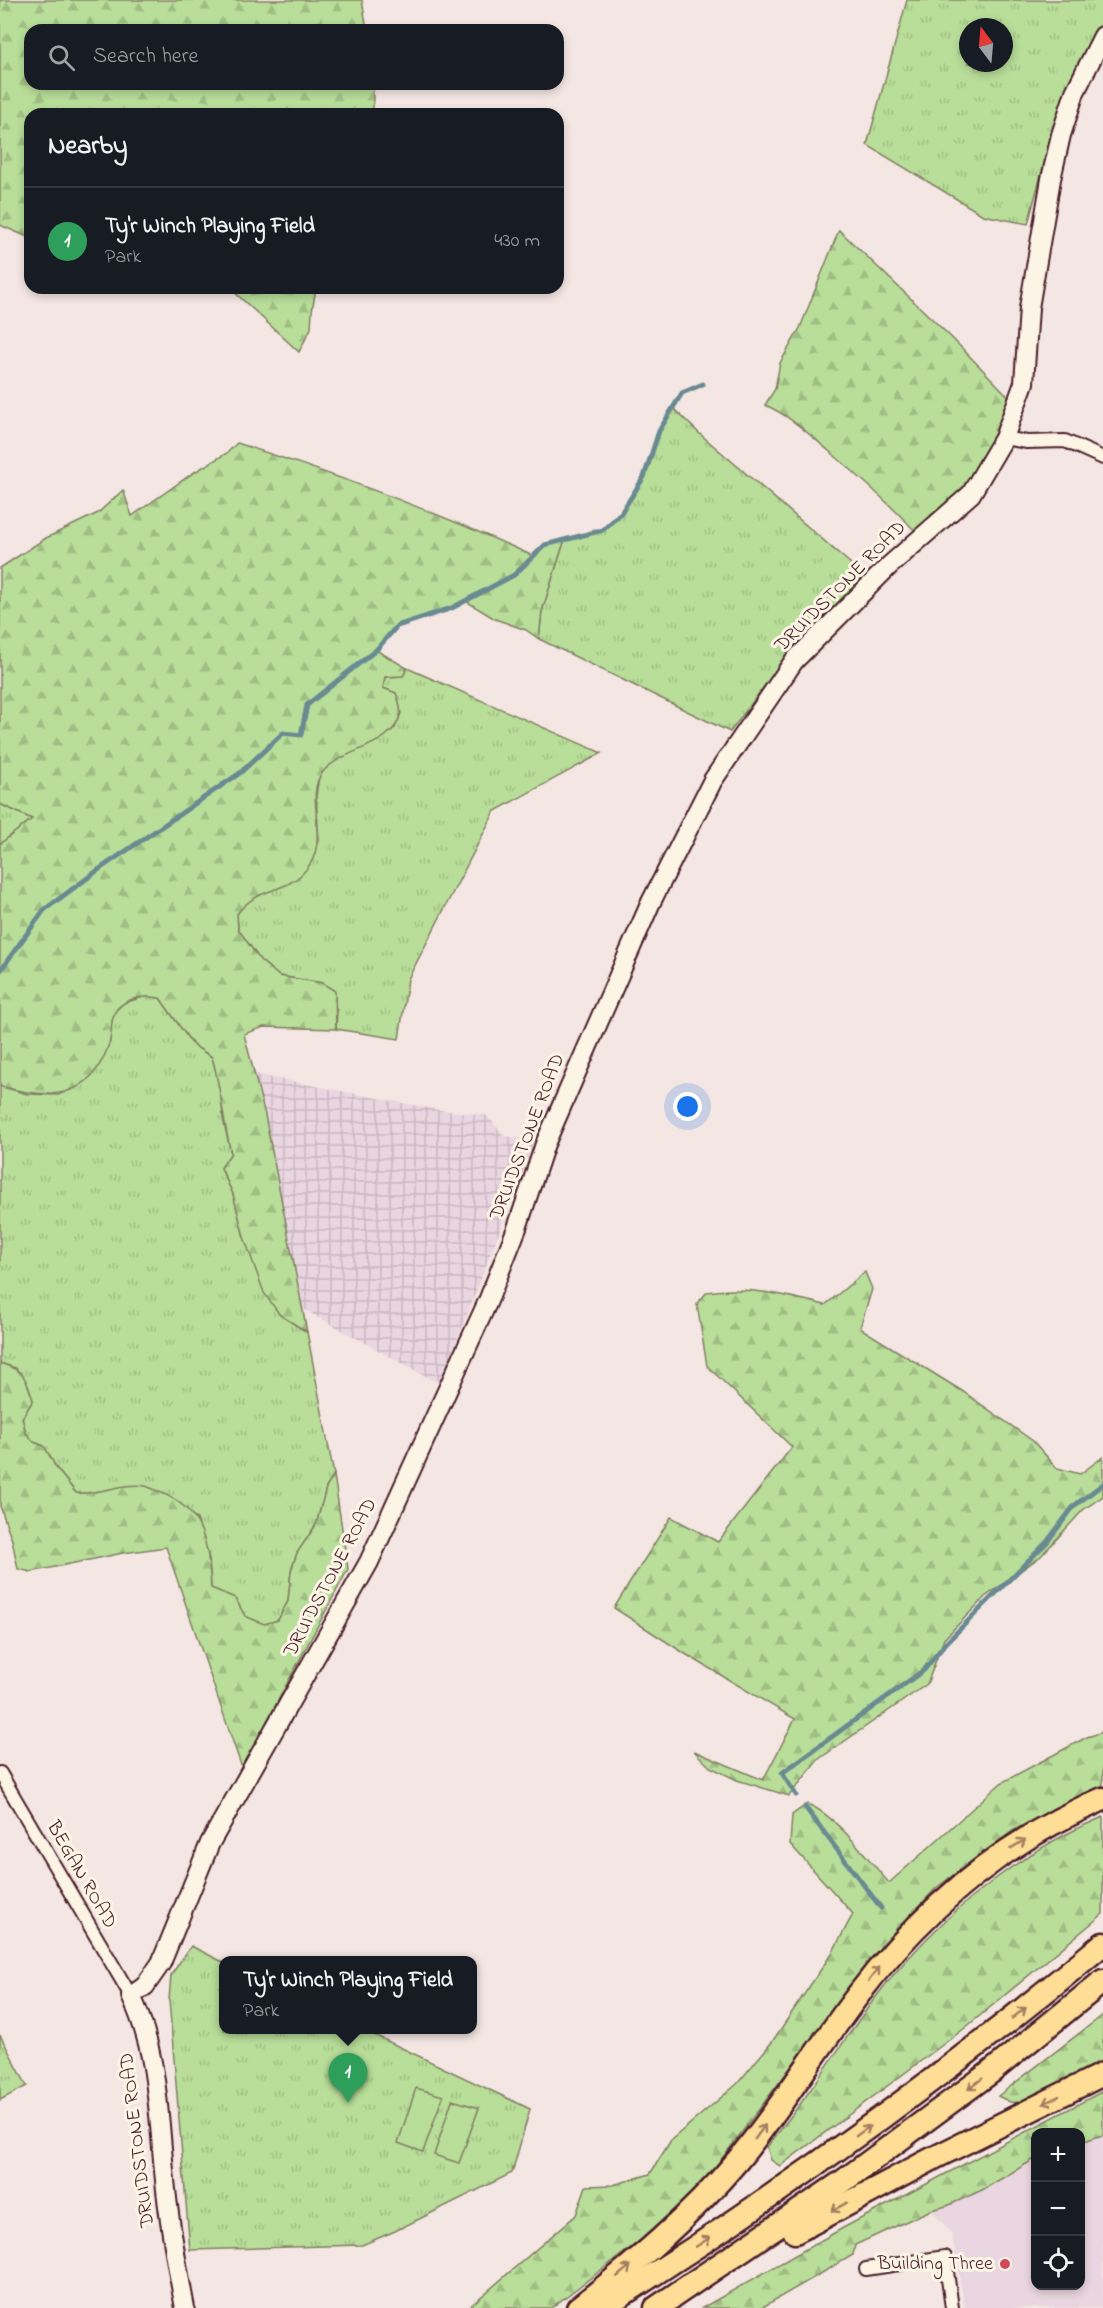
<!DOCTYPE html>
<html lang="en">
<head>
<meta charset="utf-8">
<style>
	:root { --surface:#171b24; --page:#242831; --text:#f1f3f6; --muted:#9ea1a6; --line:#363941; --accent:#0b8043 }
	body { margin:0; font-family:"Indie Flower",sans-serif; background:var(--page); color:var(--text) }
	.controls { position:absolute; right:18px; bottom:18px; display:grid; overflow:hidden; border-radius:12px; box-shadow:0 3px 9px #0003 }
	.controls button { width:54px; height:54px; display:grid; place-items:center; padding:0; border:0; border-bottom:2px solid var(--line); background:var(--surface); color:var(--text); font:30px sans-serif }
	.compass { position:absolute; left:959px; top:18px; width:54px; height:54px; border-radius:50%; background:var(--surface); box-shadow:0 3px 9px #0003; rotate:344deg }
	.you { position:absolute; left:688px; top:1107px; width:21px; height:21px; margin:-15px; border:4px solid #fff; border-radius:50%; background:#1a73e8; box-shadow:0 0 0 9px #1a73e833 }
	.badge { display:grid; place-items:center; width:39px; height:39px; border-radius:50%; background:var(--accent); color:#fff; font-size:20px; font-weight:700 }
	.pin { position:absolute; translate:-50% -50px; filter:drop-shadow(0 2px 3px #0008) }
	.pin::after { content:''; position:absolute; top:32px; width:21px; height:18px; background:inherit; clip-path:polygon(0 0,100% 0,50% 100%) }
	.popup { position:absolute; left:219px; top:1956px; width:258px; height:78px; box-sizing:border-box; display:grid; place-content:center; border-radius:12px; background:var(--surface); filter:drop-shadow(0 2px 4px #0005); font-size:20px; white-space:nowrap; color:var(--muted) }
	.popup b { font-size:22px; color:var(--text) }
	.popup::after { content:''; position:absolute; left:50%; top:100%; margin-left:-12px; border:12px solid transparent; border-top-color:var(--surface) }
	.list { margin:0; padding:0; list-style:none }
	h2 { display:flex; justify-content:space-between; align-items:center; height:78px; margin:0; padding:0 24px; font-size:26px }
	h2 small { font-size:20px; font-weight:400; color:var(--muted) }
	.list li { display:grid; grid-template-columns:39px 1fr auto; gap:18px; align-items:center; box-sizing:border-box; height:108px; padding:0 24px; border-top:2px solid var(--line) }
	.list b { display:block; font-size:22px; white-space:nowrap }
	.list p { margin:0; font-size:20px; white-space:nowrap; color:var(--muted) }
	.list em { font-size:20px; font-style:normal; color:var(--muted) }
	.icon { flex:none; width:33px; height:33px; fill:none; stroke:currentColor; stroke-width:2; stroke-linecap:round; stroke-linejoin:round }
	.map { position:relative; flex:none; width:1103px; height:2308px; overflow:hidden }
	.search { position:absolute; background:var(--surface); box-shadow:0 3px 9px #0003; left:24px; top:24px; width:540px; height:66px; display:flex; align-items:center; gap:15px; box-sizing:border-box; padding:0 21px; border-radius:18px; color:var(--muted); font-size:22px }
	.panel { position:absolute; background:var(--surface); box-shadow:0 3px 9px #0003; left:24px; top:108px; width:540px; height:186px; border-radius:18px }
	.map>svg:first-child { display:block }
</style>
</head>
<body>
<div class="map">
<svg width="1103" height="2308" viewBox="0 0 1103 2308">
	<defs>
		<pattern id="industrial-grid" width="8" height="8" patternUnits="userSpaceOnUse" patternTransform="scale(1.5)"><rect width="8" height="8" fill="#ead6e0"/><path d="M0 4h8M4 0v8" fill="none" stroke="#cab7c0"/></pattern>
		<pattern id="grass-tufts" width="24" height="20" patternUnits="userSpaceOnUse" patternTransform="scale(1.5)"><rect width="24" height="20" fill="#b8de99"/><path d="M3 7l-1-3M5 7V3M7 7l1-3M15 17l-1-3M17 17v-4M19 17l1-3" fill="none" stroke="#a0be84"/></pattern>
		<pattern id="forest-firs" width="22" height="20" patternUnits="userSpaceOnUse" patternTransform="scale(1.5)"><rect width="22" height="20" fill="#b8de99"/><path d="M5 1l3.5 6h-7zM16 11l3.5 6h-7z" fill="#a0be84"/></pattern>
	</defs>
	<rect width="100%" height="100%" fill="#f4e7e3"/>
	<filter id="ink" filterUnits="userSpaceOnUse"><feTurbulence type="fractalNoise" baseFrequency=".0167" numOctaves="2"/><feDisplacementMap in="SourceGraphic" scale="12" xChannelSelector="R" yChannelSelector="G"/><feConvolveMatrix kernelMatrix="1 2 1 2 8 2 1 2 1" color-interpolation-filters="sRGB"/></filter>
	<g filter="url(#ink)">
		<!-- built -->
		<polygon fill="#ead6e0" points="1103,2120 1103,2308 965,2308 952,2234 931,2210 1035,2155 1036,2286 1080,2286 1080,2132"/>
		<!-- industrial -->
		<polygon fill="url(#industrial-grid)" points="254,1074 439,1110 486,1115 505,1136 535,1140 440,1384 303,1309"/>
		<!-- grass -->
		<g fill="url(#grass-tufts)" stroke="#817e62" stroke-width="1.5" fill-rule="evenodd">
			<path d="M 907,0 L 1103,0 L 1103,21 L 1050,141 L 1028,224 L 983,215 L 867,145 ZM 968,27 L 1004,27 L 1004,63 L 968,63 Z"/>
			<polygon points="673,408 700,434 865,576 781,664 730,732 539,639 542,611 565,539 603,530 621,513 644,477 659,431"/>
			<polygon points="407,668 602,753 495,811 408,979 399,1039 336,1029 337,1011 322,983 279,976 260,960 238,929 237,914 246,902 257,895 286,884 319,840 316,796 319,776 329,764 395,728 401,713 396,693 383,688 385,677 403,676"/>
			<polygon points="0,804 32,819 0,844"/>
			<polygon points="146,996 160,998 193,1045 212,1057 221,1089 223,1119 231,1153 221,1168 233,1194 244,1237 280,1315 307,1332 334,1475 326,1488 316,1525 297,1553 291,1571 288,1601 278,1620 264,1625 245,1616 235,1598 211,1588 209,1559 197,1519 129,1486 91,1494 76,1493 57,1469 44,1446 34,1442 26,1433 22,1418 33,1400 16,1368 0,1363 0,1086 27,1094 58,1095 75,1088 110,1042 111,1024 115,1011 124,1003"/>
			<polygon points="191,1946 223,1962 224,2030 364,2030 530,2109 512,2173 395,2231 362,2245 190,2250 169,2000 171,1975"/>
			<polygon points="0,2035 27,2086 0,2100"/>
		</g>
		<!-- forest -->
		<g fill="url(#forest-firs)" stroke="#817e62" stroke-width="1.5">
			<polygon points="0,0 362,0 367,30 30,30 30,84 373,84 373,114 30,114 30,238 0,225"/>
			<path d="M 839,230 L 953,339 L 1009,397 L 998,436 L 967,488 L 915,531 C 888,502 860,477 829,451 C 809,434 789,415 765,405 L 775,389 L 780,363 L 800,328 Z"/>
			<polygon points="230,288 316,288 312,311 311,328 299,352"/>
			<path d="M 237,443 C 338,475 437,512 533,556 L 545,545 L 565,539 L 542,611 L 539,639 L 526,630 L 495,619 L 466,601 L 452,608 L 397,626 L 376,650 L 407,668 L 403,676 L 385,677 L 383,688 L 396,693 C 398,699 402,709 400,715 C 393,748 341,748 322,773 C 303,798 334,845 302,874 C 282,894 257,887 237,914 L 238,929 L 260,960 L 279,976 L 322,983 L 335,991 L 336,1029 L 264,1027 L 244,1034 L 265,1115 L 307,1332 L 280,1315 L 264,1293 L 244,1237 L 233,1194 L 221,1168 L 231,1153 C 223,1120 221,1089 212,1057 L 193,1045 L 160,998 C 146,996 128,997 117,1009 C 109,1019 113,1033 109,1044 C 90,1101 49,1100 0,1086 L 0,844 L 32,819 L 0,804 L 0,568 L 46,538 L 98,513 L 123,490 L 132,516 L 193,473 L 227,453 Z"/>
			<path d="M 865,1272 L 872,1289 L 860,1328 L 962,1391 L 1033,1441 L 1057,1468 L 1080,1474 L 1103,1457 L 1103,1496 L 1083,1510 L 1041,1556 L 985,1597 L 944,1639 L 927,1684 L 819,1759 L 789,1796 L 737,1780 L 710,1767 L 694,1751 L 763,1780 L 795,1719 L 687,1655 L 614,1608 L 671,1517 L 718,1542 L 792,1447 L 707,1366 L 697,1304 L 707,1292 C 748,1286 785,1295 825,1305 Z"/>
			<path d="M 0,1363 C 25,1371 25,1376 33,1400 L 22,1418 L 26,1433 L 34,1442 L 44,1446 L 57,1469 L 76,1493 C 99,1495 123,1482 145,1486 C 150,1487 157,1491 162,1493 C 205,1511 208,1546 211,1588 L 235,1598 L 245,1616 L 264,1624 L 278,1620 L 288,1601 L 291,1571 L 297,1553 L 316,1525 L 326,1488 L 334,1475 L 348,1569 L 242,1768 L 166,1547 L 123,1553 L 31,1572 L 18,1569 L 12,1540 L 0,1506 Z"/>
			<path d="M 1103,1732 L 1103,1785 L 1014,1830 L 936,1888 L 879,1950 L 705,2181 L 642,2239 L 551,2308 L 468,2308 L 576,2215 L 586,2186 L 613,2185 L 650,2174 L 671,2140 L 737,2084 L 772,2042 L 832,1953 L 853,1914 L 790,1844 L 792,1815 L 807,1804 C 834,1813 870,1861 889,1883 L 1001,1783 L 1087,1737 Z"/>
			<path d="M 1103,1817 L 1103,1914 L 965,2028 L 780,2166 L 771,2160 L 767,2147 C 782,2128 797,2109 811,2089 C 841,2047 868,2003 903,1964 C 957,1903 1027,1848 1103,1817 Z"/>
			<polygon points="1103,2015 1103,2061 1021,2103 1010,2102 998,2096"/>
			<polygon points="1103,2091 1103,2135 1081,2142 1080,2132 1036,2132 1035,2159 982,2190 947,2206 931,2210 855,2245 853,2255 761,2308 702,2308 843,2228"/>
		</g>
		<!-- pitch -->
		<g fill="#b8de99" stroke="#817e62" stroke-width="1.5">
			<polygon points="416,2088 443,2096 423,2152 398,2143"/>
			<polygon points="452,2100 479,2108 459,2163 434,2155"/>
		</g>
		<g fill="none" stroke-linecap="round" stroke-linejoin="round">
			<!-- stream -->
			<g stroke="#6a8a92" stroke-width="5">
				<polyline points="0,971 44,910 101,868 240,773 283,733 301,735 307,705 376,650 397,626 452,608 514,575 545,545 603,530 621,513 644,477 659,431 682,393 703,384"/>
				<polyline points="796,1795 782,1773 924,1670 946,1643 1047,1542 1074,1506 1103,1484"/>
				<polyline points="805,1807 881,1908"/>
			</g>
			<!-- street casing -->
			<g stroke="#4a1f2b" stroke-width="16">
				<g id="street">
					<polyline points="1004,438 1027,442 1065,441 1103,458"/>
					<polyline points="0,1773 131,1996"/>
					<polyline points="866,2269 945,2257 952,2308"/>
				</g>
			</g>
			<!-- secondary casing -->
			<g stroke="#4a1f2b" stroke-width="22">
				<path id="secondary" d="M 185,2308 C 177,2266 169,2223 165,2180 C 158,2117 159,2054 131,1996 L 145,1986 L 161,1963 L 210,1843 L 369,1562 L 488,1301 L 517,1228 L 545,1144 L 651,902 L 713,780 L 794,661 L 890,565 L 971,494 L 1004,438 L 1024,383 L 1029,308 L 1051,179 L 1061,135 L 1075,92 L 1103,36"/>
			</g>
			<!-- highway casing -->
			<g stroke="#4a1f2b" stroke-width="27">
				<g id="highway">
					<polyline points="795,2232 932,2159 1103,2074"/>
					<path d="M 578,2308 C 635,2263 691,2216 738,2160 C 781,2108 817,2049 858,1995 C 923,1909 1003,1841 1103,1799"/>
					<path d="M 601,2308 C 776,2198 944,2077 1103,1944"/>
					<polyline points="656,2308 842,2182 991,2072 1103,1981"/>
				</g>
			</g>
			<!-- street -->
			<use href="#street" stroke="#fcf5e5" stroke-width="12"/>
			<!-- secondary -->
			<use href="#secondary" stroke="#fcf5e5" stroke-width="18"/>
			<!-- highway -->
			<use href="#highway" stroke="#fedd96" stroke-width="22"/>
		</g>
		<!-- one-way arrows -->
		<defs><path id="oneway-shaft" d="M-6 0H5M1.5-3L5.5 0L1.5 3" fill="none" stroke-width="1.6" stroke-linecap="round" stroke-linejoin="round" transform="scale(1.5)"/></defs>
		<g stroke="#a47e60">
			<use href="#oneway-shaft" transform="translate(1018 1844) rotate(-32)"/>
			<use href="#oneway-shaft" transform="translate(874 1974) rotate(-52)"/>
			<use href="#oneway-shaft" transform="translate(1019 2013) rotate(-38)"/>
			<use href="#oneway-shaft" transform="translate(975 2084) rotate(143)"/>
			<use href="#oneway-shaft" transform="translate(1051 2100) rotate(154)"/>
			<use href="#oneway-shaft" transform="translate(863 2131) rotate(-36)"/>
			<use href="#oneway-shaft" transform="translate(760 2132) rotate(-54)"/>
			<use href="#oneway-shaft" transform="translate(839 2207) rotate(151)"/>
			<use href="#oneway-shaft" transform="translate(703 2242) rotate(-33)"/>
			<use href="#oneway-shaft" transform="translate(624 2271) rotate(-40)"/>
		</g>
	</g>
	<!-- markers -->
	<circle fill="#d1495b" stroke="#fcf5e5" stroke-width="2" cx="1005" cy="2264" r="6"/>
	<g text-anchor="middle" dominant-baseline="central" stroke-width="6" stroke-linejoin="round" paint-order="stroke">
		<!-- street labels -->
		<g font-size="20" fill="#4a1f2b" stroke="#fcf5e5">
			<text transform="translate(841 587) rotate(-45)">DRUIDSTONE ROAD</text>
			<text transform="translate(528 1137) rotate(-69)">DRUIDSTONE ROAD</text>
			<text transform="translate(331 1578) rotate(-62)">DRUIDSTONE ROAD</text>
			<text transform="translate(81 1875) rotate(60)">BEGAN ROAD</text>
			<text transform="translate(138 2140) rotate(-97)">DRUIDSTONE ROAD</text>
		</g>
		<!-- poi labels -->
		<g font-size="20" fill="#4a1f2b" stroke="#fcf5e5" text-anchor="end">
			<text x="993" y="2264">Building Three</text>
		</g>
	</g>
</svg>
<div class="controls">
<button>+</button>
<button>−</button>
<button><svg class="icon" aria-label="locate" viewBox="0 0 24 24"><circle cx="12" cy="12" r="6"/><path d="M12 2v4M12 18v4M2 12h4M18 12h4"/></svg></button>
</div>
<svg class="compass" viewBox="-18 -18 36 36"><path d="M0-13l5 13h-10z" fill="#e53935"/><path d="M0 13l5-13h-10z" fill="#9ea1a6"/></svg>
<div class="you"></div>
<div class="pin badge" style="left:348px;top:2103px;background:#2e9e5b">1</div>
<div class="popup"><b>Ty'r Winch Playing Field</b>Park</div>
<div class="search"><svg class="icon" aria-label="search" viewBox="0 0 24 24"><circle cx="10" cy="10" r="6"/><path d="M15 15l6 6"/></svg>Search here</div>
<section class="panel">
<h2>Nearby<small></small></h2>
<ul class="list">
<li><span class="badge" style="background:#2e9e5b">1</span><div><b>Ty'r Winch Playing Field</b><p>Park</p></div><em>430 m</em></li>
</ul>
</section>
</div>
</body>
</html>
